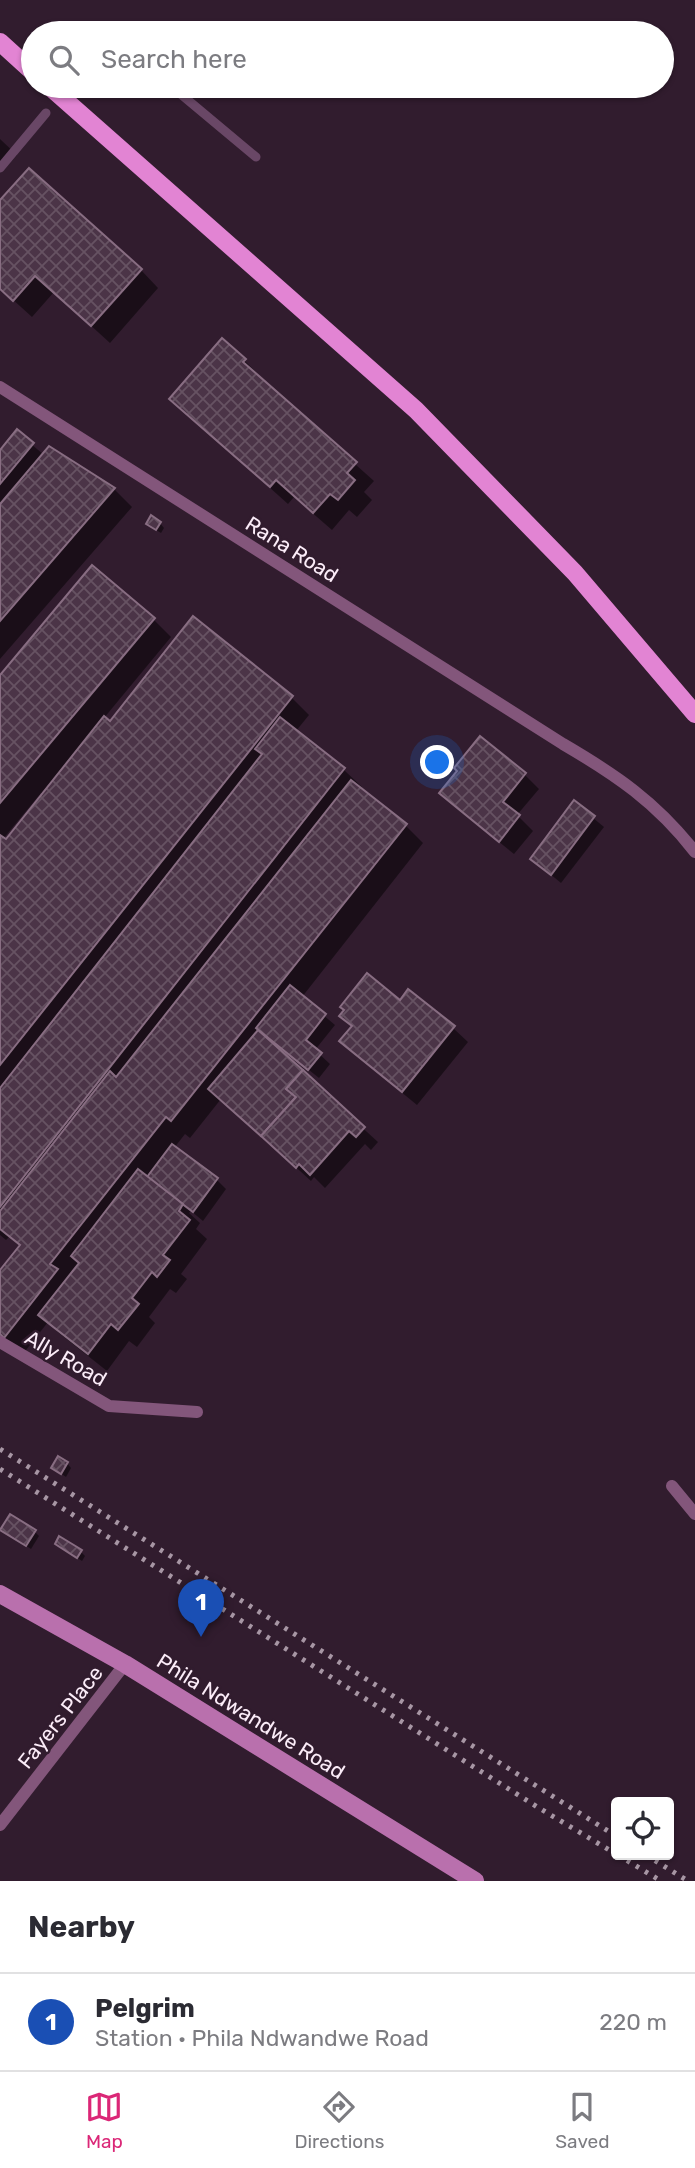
<!DOCTYPE html>
<html lang="en">
<head>
<meta charset="utf-8">
<style>
	:root { --surface:#fff; --page:#f7f7f7; --text:#2b2b33; --muted:#7c7c81; --line:#e1e1e2; --accent:#db2777 }
	body { margin:0; font-family:Rubik,sans-serif; background:var(--page); color:var(--text) }
	.controls { position:absolute; right:21px; bottom:21px; display:grid; overflow:hidden; border-radius:7px; box-shadow:0 2px 5px #0004 }
	.controls button { width:63px; height:63px; display:grid; place-items:center; padding:0; border:0; border-bottom:2px solid var(--line); background:var(--surface); color:var(--text); font:35px sans-serif }
	.you { position:absolute; left:438px; top:763px; width:24px; height:24px; margin:-18px; border:5px solid #fff; border-radius:50%; background:#1a73e8; box-shadow:0 0 0 10px #1a73e833 }
	.badge { display:grid; place-items:center; width:46px; height:46px; border-radius:50%; background:var(--accent); color:#fff; font-size:23px; font-weight:700 }
	.pin { position:absolute; translate:-50% -58px; filter:drop-shadow(0 2px 4px #0008) }
	.pin::after { content:''; position:absolute; top:37px; width:24px; height:21px; background:inherit; clip-path:polygon(0 0,100% 0,50% 100%) }
	.list { margin:0; padding:0; list-style:none }
	h2 { display:flex; justify-content:space-between; align-items:center; height:91px; margin:0; padding:0 28px; font-size:30px }
	h2 small { font-size:23px; font-weight:400; color:var(--muted) }
	.list li { display:grid; grid-template-columns:46px 1fr auto; gap:21px; align-items:center; box-sizing:border-box; height:98px; padding:0 28px; border-top:2px solid var(--line) }
	.list b { display:block; font-size:26px; white-space:nowrap }
	.list p { margin:0; font-size:23px; white-space:nowrap; color:var(--muted) }
	.list em { font-size:23px; font-style:normal; color:var(--muted) }
	.icon { flex:none; width:38px; height:38px; fill:none; stroke:currentColor; stroke-width:2; stroke-linecap:round; stroke-linejoin:round }
	.map { position:relative; flex:none; width:695px; height:1881px; overflow:hidden }
	.search { position:absolute; background:var(--surface); box-shadow:0 2px 5px #0004; left:21px; right:21px; top:21px; height:77px; display:flex; align-items:center; gap:18px; box-sizing:border-box; padding:0 24px; border-radius:38px; color:var(--muted); font-size:26px }
	.sheet { height:189px; background:var(--surface) }
	nav { display:flex; justify-content:space-around; align-items:center; box-sizing:border-box; height:98px; border-top:2px solid var(--line); background:var(--surface); font-size:19px; color:var(--muted) }
	nav a { display:grid; justify-items:center; gap:4px }
	nav .on { color:var(--accent) }
	.map>svg:first-child { display:block }
</style>
</head>
<body>
<div class="map">
<svg width="695" height="1881" viewBox="0 0 695 1881">
	<defs>
		<pattern id="building-cross-hatch" width="8" height="8" patternUnits="userSpaceOnUse" patternTransform="scale(1.75)"><rect width="8" height="8" fill="#4b3447"/><path d="M0 0l8 8M0 8l8-8" fill="none" stroke="#665262"/></pattern>
	</defs>
	<rect width="100%" height="100%" fill="#311c2e"/>
	<!-- shadow -->
	<g fill="#0007" fill-rule="evenodd">
		<polygon points="0,139 17,155 4,170 0,166"/>
		<polygon points="0,203 141,270 158,288 110,343 54,292 32,317 0,288"/>
		<polygon points="244,360 262,378 261,380 374,481 364,492 372,500 357,517 349,510 332,530 294,497 288,504 171,399"/>
		<polygon points="17,432 44,455 114,489 132,507 0,659 0,507 2,504 0,502 0,453"/>
		<polygon points="160,523 164,528 161,533 153,528"/>
		<path d="M 153,619 L 171,637 L 104,718 L 110,723 L 291,697 L 309,715 L 296,731 L 344,770 L 362,787 L 361,789 L 405,825 L 423,843 L 302,997 L 335,1025 L 315,1050 L 330,1064 L 319,1078 L 269,1038 L 267,1041 L 378,1142 L 371,1150 L 365,1144 L 325,1188 L 314,1177 L 311,1181 L 221,1099 L 190,1138 L 185,1134 L 174,1148 L 217,1180 L 226,1189 L 203,1221 L 191,1211 L 189,1213 L 200,1223 L 196,1229 L 207,1239 L 181,1274 L 187,1279 L 176,1293 L 170,1289 L 149,1317 L 155,1323 L 137,1347 L 129,1341 L 107,1371 L 59,1333 L 48,1322 L 23,1354 L 0,1336 L 0,1273 L 21,1247 L 9,1237 L 6,1240 L 0,1235 L 0,678 ZM 41,793 L 44,795 L 7,842 L 3,839 Z"/>
		<polygon points="525,775 539,789 517,815 533,831 514,854 456,807 442,793"/>
		<polygon points="575,803 604,827 561,883 532,859"/>
		<polygon points="400,1002 453,1028 468,1042 417,1105 356,1055 342,1041 353,1027 342,1016"/>
		<polygon points="67,1463 71,1468 66,1477 53,1468"/>
		<polygon points="2,1530 35,1532 39,1536 31,1549"/>
		<polygon points="57,1544 80,1551 85,1556 82,1561"/>
	</g>
	<g fill="none" stroke-linecap="round" stroke-linejoin="round">
		<!-- stream -->
		<g stroke="#694766" stroke-width="9">
			<polyline points="171,86 256,157"/>
			<polyline points="0,168 46,113"/>
		</g>
	</g>
	<!-- building -->
	<g fill="url(#building-cross-hatch)" stroke="#886d82" stroke-width="2">
		<polygon points="29,168 142,269 91,326 35,276 13,301 0,289 0,200"/>
		<polygon points="222,338 246,359 243,362 357,462 347,473 355,480 338,500 330,494 313,513 276,480 270,487 169,399"/>
		<polygon points="17,429 34,443 0,484 0,450"/>
		<polygon points="49,446 115,488 0,621 0,504"/>
		<polygon points="151,515 161,522 156,530 146,524"/>
		<polygon points="92,565 155,618 0,803 0,675"/>
		<polygon points="193,616 293,696 0,1065 0,835 6,839 104,716 110,721"/>
		<polygon points="280,717 345,768 0,1207 0,1088 262,754 255,749"/>
		<polygon points="480,736 526,773 503,802 520,815 499,842 439,793 457,771 454,768"/>
		<polygon points="351,780 407,824 171,1121 166,1117 50,1264 58,1269 4,1338 0,1334 0,1270 20,1245 0,1229 0,1211 110,1071 116,1077"/>
		<polygon points="574,800 595,816 551,875 530,859"/>
		<polygon points="367,973 400,1000 408,989 455,1026 402,1092 339,1041 352,1026 339,1016 344,1010 340,1007"/>
		<polygon points="290,985 326,1014 306,1040 322,1053 308,1070 256,1028"/>
		<polygon points="258,1030 303,1070 286,1089 296,1097 261,1136 208,1089"/>
		<polygon points="303,1070 365,1127 356,1137 349,1131 310,1175 299,1164 296,1168 261,1136 296,1097 286,1089"/>
		<polygon points="172,1144 218,1178 193,1212 147,1177"/>
		<polygon points="138,1169 183,1204 179,1211 190,1220 163,1255 170,1260 157,1277 152,1272 132,1298 139,1304 118,1330 111,1324 88,1354 38,1315 79,1263 71,1256"/>
		<polygon points="58,1456 68,1462 61,1474 51,1468"/>
		<polygon points="10,1514 36,1530 26,1546 0,1530"/>
		<polygon points="59,1536 82,1550 77,1558 55,1544"/>
	</g>
	<g fill="none" stroke-linecap="round" stroke-linejoin="round">
		<!-- lane -->
		<g stroke="#83567b" stroke-width="12">
			<path d="M 0,387 L 563,744 C 616,775 656,802 695,852"/>
			<polyline points="0,1342 109,1406 197,1412"/>
			<polyline points="672,1486 695,1514"/>
			<polyline points="0,1825 125,1664"/>
		</g>
		<!-- secondary -->
		<polyline stroke="#b970ad" stroke-width="18" points="0,1594 125,1664 475,1881"/>
		<!-- primary -->
		<g stroke="#e284d3" stroke-width="18">
			<polyline points="0,42 33,72"/>
			<polyline points="49,86 416,410 575,573 695,714"/>
		</g>
		<!-- rail -->
		<g stroke="#a796a4" stroke-width="5" stroke-dasharray="3.5 7" stroke-linecap="butt">
			<polyline points="0,1449 616,1836"/>
			<polyline points="0,1469 539,1808 616,1854"/>
			<polyline points="618,1855 661,1881"/>
			<polyline points="646,1855 688,1881"/>
		</g>
	</g>
	<g text-anchor="middle" dominant-baseline="central" stroke-width="5" stroke-linejoin="round" paint-order="stroke">
		<!-- street labels -->
		<g font-size="21" fill="#fbecf8" stroke="#311c2e">
			<text transform="translate(292 549) rotate(32)">Rana Road</text>
			<text transform="translate(66 1358) rotate(30)">Ally Road</text>
			<text transform="translate(251 1716) rotate(32)">Phila Ndwandwe Road</text>
			<text transform="translate(60 1717) rotate(-52)">Fayers Place</text>
		</g>
	</g>
</svg>
<div class="controls">
<button><svg class="icon" aria-label="locate" viewBox="0 0 24 24"><circle cx="12" cy="12" r="6"/><path d="M12 2v4M12 18v4M2 12h4M18 12h4"/></svg></button>
</div>
<div class="you"></div>
<div class="pin badge" style="left:201px;top:1637px;background:#1a4fb4">1</div>
<div class="search"><svg class="icon" aria-label="search" viewBox="0 0 24 24"><circle cx="10" cy="10" r="6"/><path d="M15 15l6 6"/></svg>Search here</div>
</div>
<section class="sheet">
<h2>Nearby<small></small></h2>
<ul class="list">
<li><span class="badge" style="background:#1a4fb4">1</span><div><b>Pelgrim</b><p>Station · Phila Ndwandwe Road</p></div><em>220 m</em></li>
</ul>
</section>
<nav>
<a class="on"><svg class="icon" aria-label="map" viewBox="0 0 24 24"><path d="M3 6l6-2 6 2 6-2v14l-6 2-6-2-6 2zM9 4v14M15 6v14"/></svg>Map</a>
<a><svg class="icon" aria-label="directions" viewBox="0 0 24 24"><path d="M12 3l9 9-9 9-9-9zM9 14v-3h6M13 9l2 2-2 2"/></svg>Directions</a>
<a><svg class="icon" aria-label="saved" viewBox="0 0 24 24"><path d="M7 4h10v16l-5-4-5 4z"/></svg>Saved</a>
</nav>
</body>
</html>
